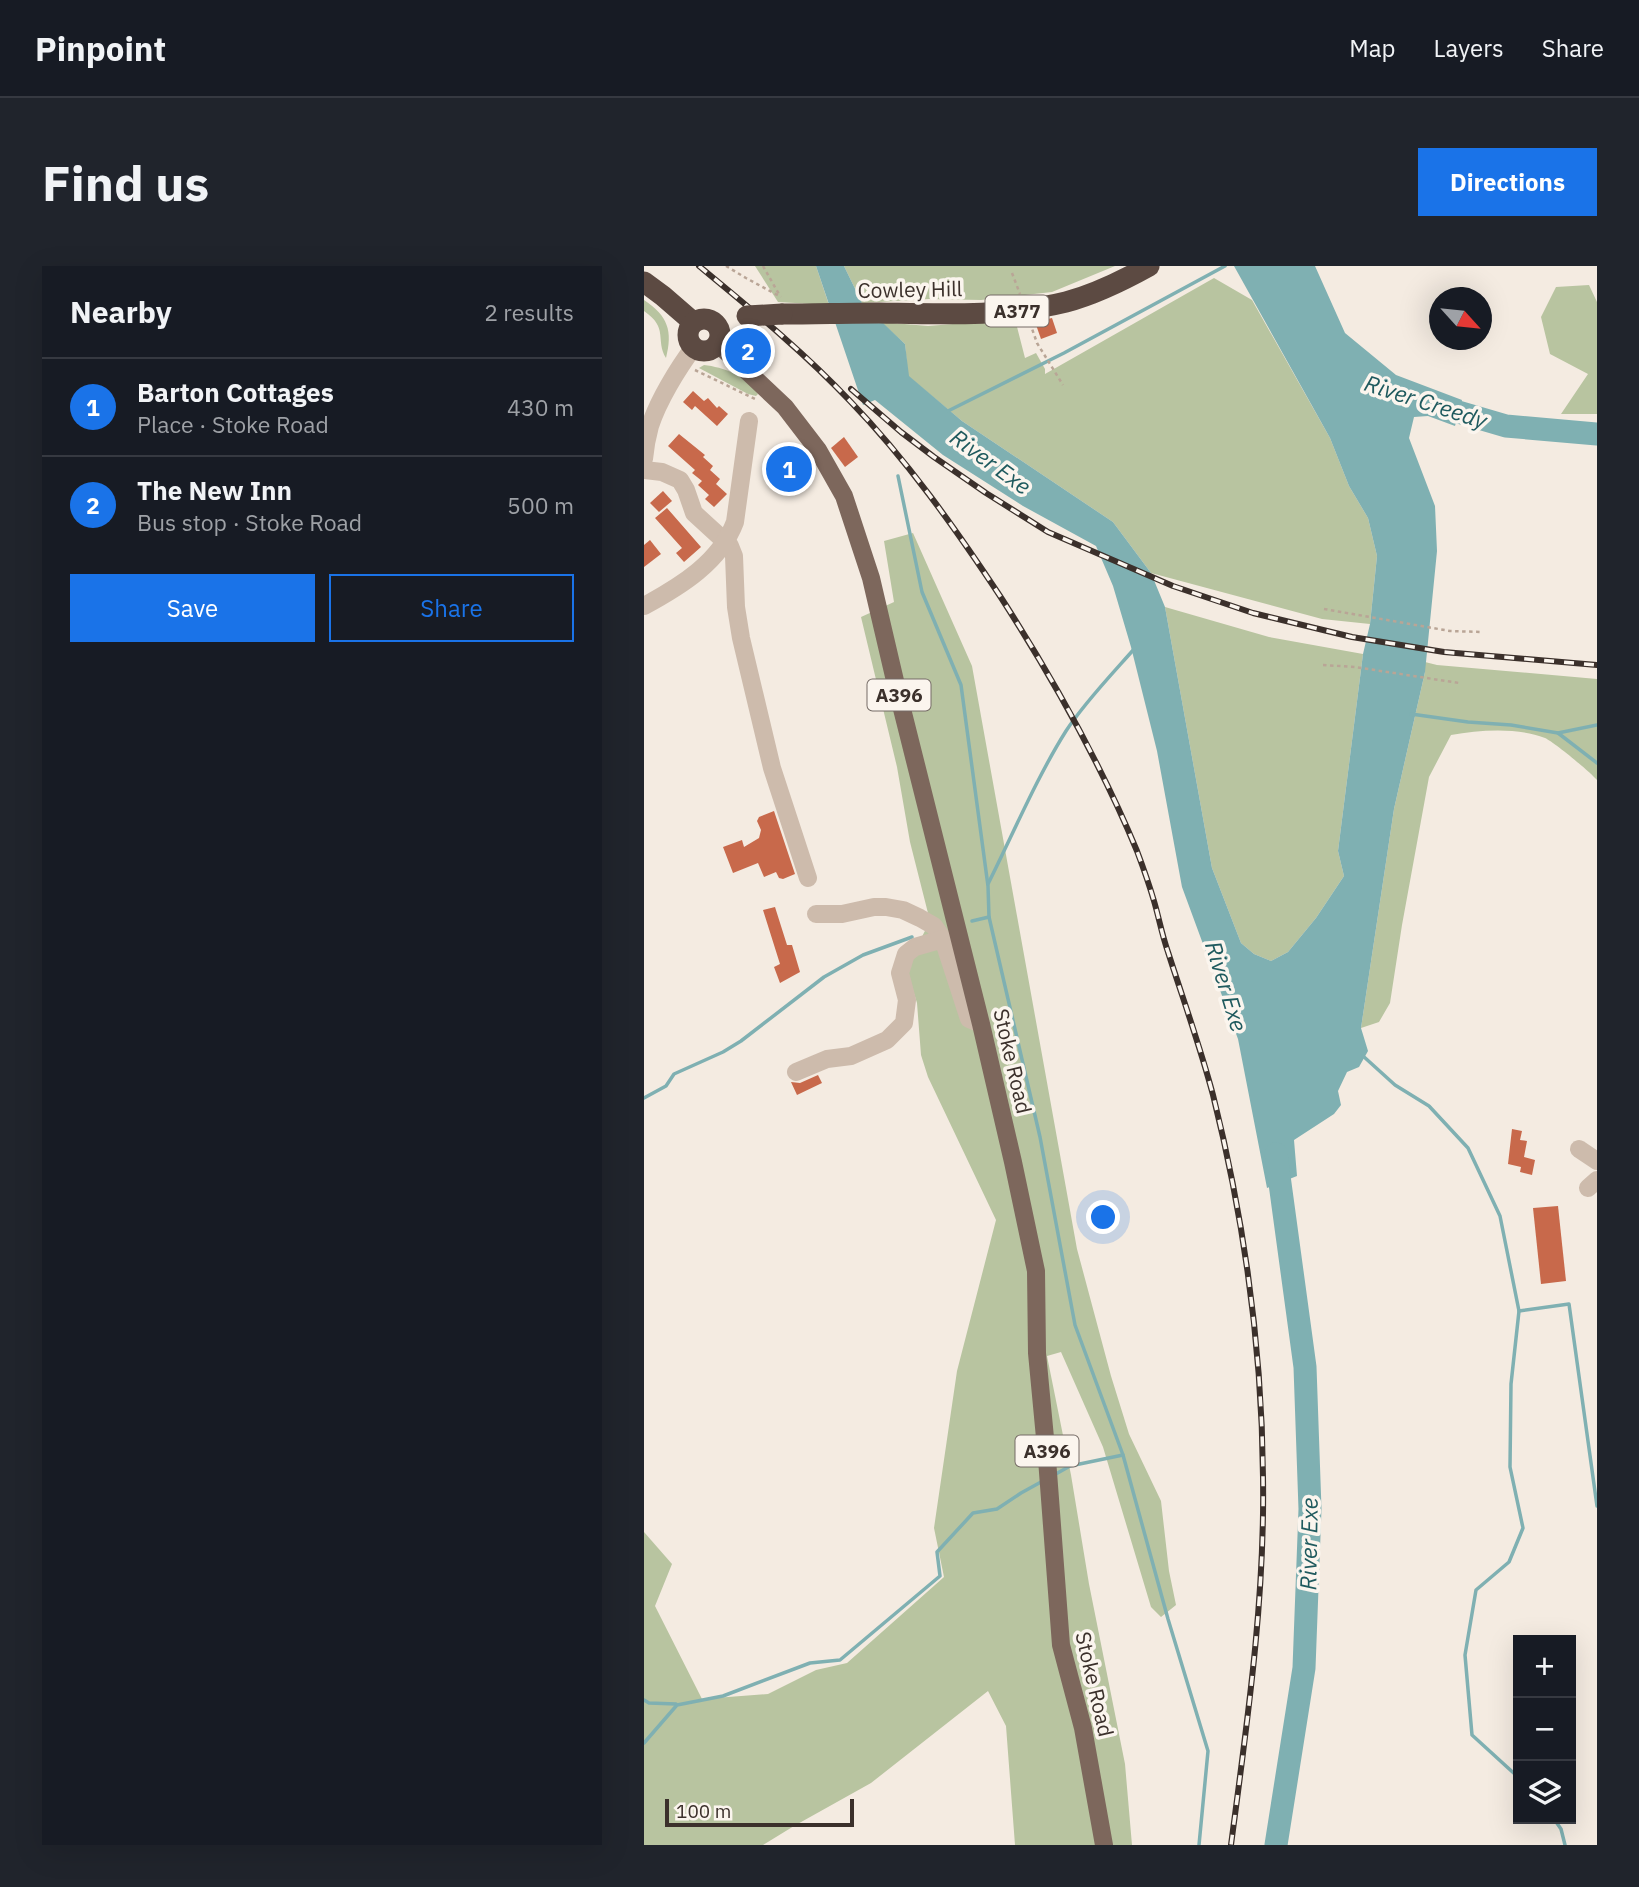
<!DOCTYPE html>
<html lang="en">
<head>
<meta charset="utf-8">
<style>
	:root { --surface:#171b24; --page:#20242c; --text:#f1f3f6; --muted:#9ea1a6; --line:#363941; --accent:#1a73e8 }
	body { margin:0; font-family:"IBM Plex Sans",sans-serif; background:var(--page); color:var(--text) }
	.controls { position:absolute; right:21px; bottom:21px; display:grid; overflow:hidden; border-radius:0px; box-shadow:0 7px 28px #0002 }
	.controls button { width:63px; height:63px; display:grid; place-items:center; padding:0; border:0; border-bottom:2px solid var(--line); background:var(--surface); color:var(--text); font:35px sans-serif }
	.compass { position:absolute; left:785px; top:21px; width:63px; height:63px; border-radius:50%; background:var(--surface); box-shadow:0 7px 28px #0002; rotate:117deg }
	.scale { position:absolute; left:21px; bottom:18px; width:189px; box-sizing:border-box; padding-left:7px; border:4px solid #3b302b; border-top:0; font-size:19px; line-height:24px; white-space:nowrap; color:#3b302b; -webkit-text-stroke:5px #fbf5ee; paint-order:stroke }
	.you { position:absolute; left:460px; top:952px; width:24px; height:24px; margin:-18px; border:5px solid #fff; border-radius:50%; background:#1a73e8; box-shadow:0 0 0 10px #1a73e833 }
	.badge { display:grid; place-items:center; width:46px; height:46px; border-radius:50%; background:var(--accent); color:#fff; font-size:23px; font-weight:700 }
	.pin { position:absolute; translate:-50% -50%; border:4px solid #fff; box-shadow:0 2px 7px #0006 }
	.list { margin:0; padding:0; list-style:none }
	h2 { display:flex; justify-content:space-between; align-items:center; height:91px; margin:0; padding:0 28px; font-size:30px }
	h2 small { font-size:23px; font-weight:400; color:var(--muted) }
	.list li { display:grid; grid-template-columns:46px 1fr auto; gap:21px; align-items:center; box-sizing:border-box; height:98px; padding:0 28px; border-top:2px solid var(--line) }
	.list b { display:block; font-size:26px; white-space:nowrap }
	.list p { margin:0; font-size:23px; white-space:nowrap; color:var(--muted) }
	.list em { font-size:23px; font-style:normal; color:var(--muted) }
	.actions { display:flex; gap:14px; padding:21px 28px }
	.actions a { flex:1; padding:16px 0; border:2px solid var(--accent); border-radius:0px; text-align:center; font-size:24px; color:var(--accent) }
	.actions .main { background:var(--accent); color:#fff }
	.icon { flex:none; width:38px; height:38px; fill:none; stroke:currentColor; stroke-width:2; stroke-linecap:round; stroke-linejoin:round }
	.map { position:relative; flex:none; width:953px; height:1579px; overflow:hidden; border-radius:0px }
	header { display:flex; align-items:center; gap:42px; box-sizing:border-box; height:98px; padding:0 35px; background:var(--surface); border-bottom:2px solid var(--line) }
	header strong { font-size:33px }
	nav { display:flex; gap:38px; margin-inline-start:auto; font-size:24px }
	.intro { display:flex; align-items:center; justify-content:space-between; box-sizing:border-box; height:168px; padding:0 42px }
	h1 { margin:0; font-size:49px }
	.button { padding:18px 32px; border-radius:0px; background:var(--accent); color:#fff; font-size:24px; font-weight:700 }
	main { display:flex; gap:42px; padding:0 42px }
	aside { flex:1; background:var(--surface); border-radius:0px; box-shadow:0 7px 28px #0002 }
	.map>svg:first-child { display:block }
</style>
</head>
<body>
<header>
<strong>Pinpoint</strong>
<nav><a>Map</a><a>Layers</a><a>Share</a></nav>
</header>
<div class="intro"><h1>Find us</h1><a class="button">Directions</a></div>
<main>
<aside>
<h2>Nearby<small>2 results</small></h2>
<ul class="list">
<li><span class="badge">1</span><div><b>Barton Cottages</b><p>Place · Stoke Road</p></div><em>430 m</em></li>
<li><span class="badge">2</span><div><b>The New Inn</b><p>Bus stop · Stoke Road</p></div><em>500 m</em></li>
</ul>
<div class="actions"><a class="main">Save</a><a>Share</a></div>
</aside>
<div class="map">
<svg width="953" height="1579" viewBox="0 0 953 1579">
	<rect width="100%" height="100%" fill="#f4ebe1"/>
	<!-- green -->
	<g fill="#b8c4a0">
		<polygon points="111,0 172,0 185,39 134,36"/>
		<polygon points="200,0 471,0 408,26 337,34 285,33 218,37"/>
		<polygon points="570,12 608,34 686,172 705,220 724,252 733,290 726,358 678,353 507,307 469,256 318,155 264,110 261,78 237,56 284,60 371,53 381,92 392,87 401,103 401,108"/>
		<polygon points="945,19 953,36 953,148 917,148 944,108 906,88 897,51 912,21"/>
		<path d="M 0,34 C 24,50 29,65 22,92 C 11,74 25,62 0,45 Z"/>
		<path d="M 60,99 C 79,101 103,110 114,128 L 112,130 L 104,128 L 55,102 Z"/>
		<polygon points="269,267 328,400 433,983 467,1110 485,1168 517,1235 525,1305 532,1339 517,1351 507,1341 459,1181 417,1086 403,1090 427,1209 445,1318 481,1498 488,1579 371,1579 362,1460 344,1425 227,1517 150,1560 119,1579 0,1579 0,1266 28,1298 11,1340 58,1433 124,1428 172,1404 203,1397 300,1311 290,1262 313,1105 352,954 284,811 277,789 273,737 262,702 286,655 266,576 253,501 217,351 250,336 240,275"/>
		<polygon points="521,341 625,371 719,388 694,585 700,610 672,652 644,686 627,695 610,688 597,677 568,602"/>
		<path d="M 781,396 L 793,399 L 953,413 L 953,514 C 945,505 910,476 901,472 C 872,461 836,464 807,469 L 785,511 L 758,659 L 746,737 L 735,756 L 717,762 L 750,543 L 781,406 Z"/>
	</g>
	<!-- water -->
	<polygon fill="#7fb0b2" points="172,0 200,0 218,37 261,78 265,110 318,155 469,256 507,307 521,341 568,602 597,677 610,688 627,695 644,686 672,652 700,610 694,585 719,388 726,358 733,290 724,252 705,220 686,172 590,0 671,0 701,67 752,109 818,134 811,160 784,150 770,151 765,172 791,240 793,285 781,406 750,543 717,762 724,785 715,801 703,806 694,825 697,839 690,848 650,874 653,910 623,922 594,773 538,621 513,485 487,381 469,320 452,280 379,240 299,189 231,134 219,139"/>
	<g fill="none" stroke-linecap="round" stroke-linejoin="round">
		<!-- stream -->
		<g stroke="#7fb0b2" stroke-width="3.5">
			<polyline points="304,145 420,87 581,0"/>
			<polyline points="254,210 278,326 317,419 344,620 345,651 396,871 431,1059 479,1189 524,1353 564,1485 555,1579"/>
			<polyline points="767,448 824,456 867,459 914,467 953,497"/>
			<polyline points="914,467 953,459"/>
			<path d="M 344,618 C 369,568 393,511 422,465 C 440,437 469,407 491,382"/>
			<polyline points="328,655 345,651"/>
			<polyline points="719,790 751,819 785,840 824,882 856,950 875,1045 867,1118 866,1201 879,1262 865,1296 832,1324 821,1389 828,1469 874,1511"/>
			<polyline points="0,832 22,820 30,808 79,786 97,775 180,711 219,689 268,671"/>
			<polyline points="875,1045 925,1038 953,1240"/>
			<polyline points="410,1209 426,1200 479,1189"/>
			<polyline points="0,1434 5,1437 32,1438"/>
			<polyline points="0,1477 33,1439 79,1430 166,1397 196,1394 296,1310 293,1286 329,1247 353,1243 377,1227 397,1216"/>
			<polyline points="910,1553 917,1563 921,1579"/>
		</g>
		<!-- river -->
		<g stroke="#7fb0b2" stroke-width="23">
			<polyline points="787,138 862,160 953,168"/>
			<polyline points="632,1579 660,1402 666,1243 661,1101 632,888"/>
		</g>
	</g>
	<!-- building -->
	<g fill="#c8694b">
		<polygon points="408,52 413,67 397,73 391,56"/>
		<polygon points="49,125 60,135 64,132 73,142 75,140 84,148 73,160 51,140 48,144 39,136"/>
		<polygon points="35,168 61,189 59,191 69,200 66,204 76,213 72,218 83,228 70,241 61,233 65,229 54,219 58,215 48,207 51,204 24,180"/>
		<polygon points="200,171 214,191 201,201 187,182"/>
		<polygon points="157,185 166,197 134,222 124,210"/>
		<polygon points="19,225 28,235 15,246 6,237"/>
		<polygon points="23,242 57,281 40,296 32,287 38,282 11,252"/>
		<polygon points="6,274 17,288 0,301 0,279"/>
		<polygon points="130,545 151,608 139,613 135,612 132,606 120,611 114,597 89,607 79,581 98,574 100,581 115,572 117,564 113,555 115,551"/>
		<polygon points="131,641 143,679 148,679 156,706 136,717 130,701 136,698 119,644"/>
		<polygon points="174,809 178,817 153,829 147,816 156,817"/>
		<polygon points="868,863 878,865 876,874 883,875 880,891 891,894 888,909 876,906 877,901 864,898"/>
		<polygon points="914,940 922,1015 897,1018 889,942"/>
	</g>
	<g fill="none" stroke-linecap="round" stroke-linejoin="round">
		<!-- path -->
		<g stroke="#b9a596" stroke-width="2.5" stroke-dasharray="3.5 3.5" stroke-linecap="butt">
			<polyline points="82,0 102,12 137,31"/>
			<polyline points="119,0 136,30"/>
			<polyline points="368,7 376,28"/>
			<polyline points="386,57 393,77 419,119"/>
			<polyline points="51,104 111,133"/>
			<polyline points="680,343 806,365 837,366"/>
			<polyline points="679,399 711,401 815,417"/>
		</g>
		<!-- minor -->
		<g stroke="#cdbbac" stroke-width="18">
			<path d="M 0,193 C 1,182 3,171 6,160 C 14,135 34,102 50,81"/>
			<polyline points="0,204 18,206 36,214 42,224 50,247 86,280 90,290 92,341 97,372 128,502 164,612"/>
			<path d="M 0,340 C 37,320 76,296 91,256 L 105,155"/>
			<polyline points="172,648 198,648 230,641 242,641 259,644 276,652 290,660 299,673"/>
			<polyline points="152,806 183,793 207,790 243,774 260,757 263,734 256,707 262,688 271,681 299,673 325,753 337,758"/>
			<polyline points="935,883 953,895"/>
			<polyline points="944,922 953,914"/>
		</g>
		<!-- major -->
		<polyline stroke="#7d675c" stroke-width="18" points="73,77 141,141 174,184 200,230 227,312 252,419 337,758 369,896 392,1005 393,1087 403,1193 417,1379 439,1462 460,1579"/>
		<!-- highway -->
		<g stroke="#5c4a42" stroke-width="21">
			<polyline points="0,16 19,30 49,56"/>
			<path d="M 138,48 C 170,48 203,47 235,47 C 297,48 361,51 422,36 C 452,28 478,15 505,0"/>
			<circle cx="60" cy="69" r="16"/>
		</g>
		<!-- rail casing -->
		<g stroke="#3b302b" stroke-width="6">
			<g id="rail">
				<path d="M 55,0 C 107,43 160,86 206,135 C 263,194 311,262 356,330 C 408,411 456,496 493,585 C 499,601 505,618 510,635 C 515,652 518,669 524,686 C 539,733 556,780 569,829 C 600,953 618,1083 619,1211 C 621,1335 603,1457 587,1579"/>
				<polyline points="207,123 257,166 290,191 342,227 404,266 529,320 609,347 708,371 800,386 953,399"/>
			</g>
		</g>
		<!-- rail -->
		<use href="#rail" stroke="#fbf5ee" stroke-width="3.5" stroke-dasharray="10" stroke-linecap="butt"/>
		<!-- highway-bridge -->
		<polyline stroke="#5c4a42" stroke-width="21" points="103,50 138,48"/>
	</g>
	<g text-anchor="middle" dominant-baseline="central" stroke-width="7" stroke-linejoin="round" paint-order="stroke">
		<!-- shield labels -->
		<g fill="#fbf5ee" stroke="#756b66" stroke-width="2">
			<rect x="341.5" y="29.5" width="63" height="31" rx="5"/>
			<rect x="223.5" y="413.5" width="63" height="31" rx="5"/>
			<rect x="371.5" y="1169.5" width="63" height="31" rx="5"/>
		</g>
		<g font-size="19" font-weight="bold" fill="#3b302b">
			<text x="373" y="45">A377</text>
			<text x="255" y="429">A396</text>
			<text x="403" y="1185">A396</text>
		</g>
		<!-- street labels -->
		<g font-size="21" fill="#3b302b" stroke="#fbf5ee">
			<text transform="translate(266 23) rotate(-1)">Cowley Hill</text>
			<text transform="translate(369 795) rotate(77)">Stoke Road</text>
			<text transform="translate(451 1418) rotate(77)">Stoke Road</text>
		</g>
		<!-- water labels -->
		<g font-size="23" font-style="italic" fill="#1f5a5e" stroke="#fbf5ee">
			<text transform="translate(782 135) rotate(18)">River Creedy</text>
			<text transform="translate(347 195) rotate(36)">River Exe</text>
			<text transform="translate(583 720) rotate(73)">River Exe</text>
			<text transform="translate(664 1278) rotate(-89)">River Exe</text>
		</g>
	</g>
</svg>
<div class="controls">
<button>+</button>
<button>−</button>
<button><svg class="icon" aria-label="layers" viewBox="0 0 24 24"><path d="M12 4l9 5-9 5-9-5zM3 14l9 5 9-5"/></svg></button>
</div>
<svg class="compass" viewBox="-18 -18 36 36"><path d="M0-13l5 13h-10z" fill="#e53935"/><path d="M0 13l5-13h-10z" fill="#9ea1a6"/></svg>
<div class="scale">100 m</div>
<div class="you"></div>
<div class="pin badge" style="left:145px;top:203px">1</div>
<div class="pin badge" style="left:104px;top:85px">2</div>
</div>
</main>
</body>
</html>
